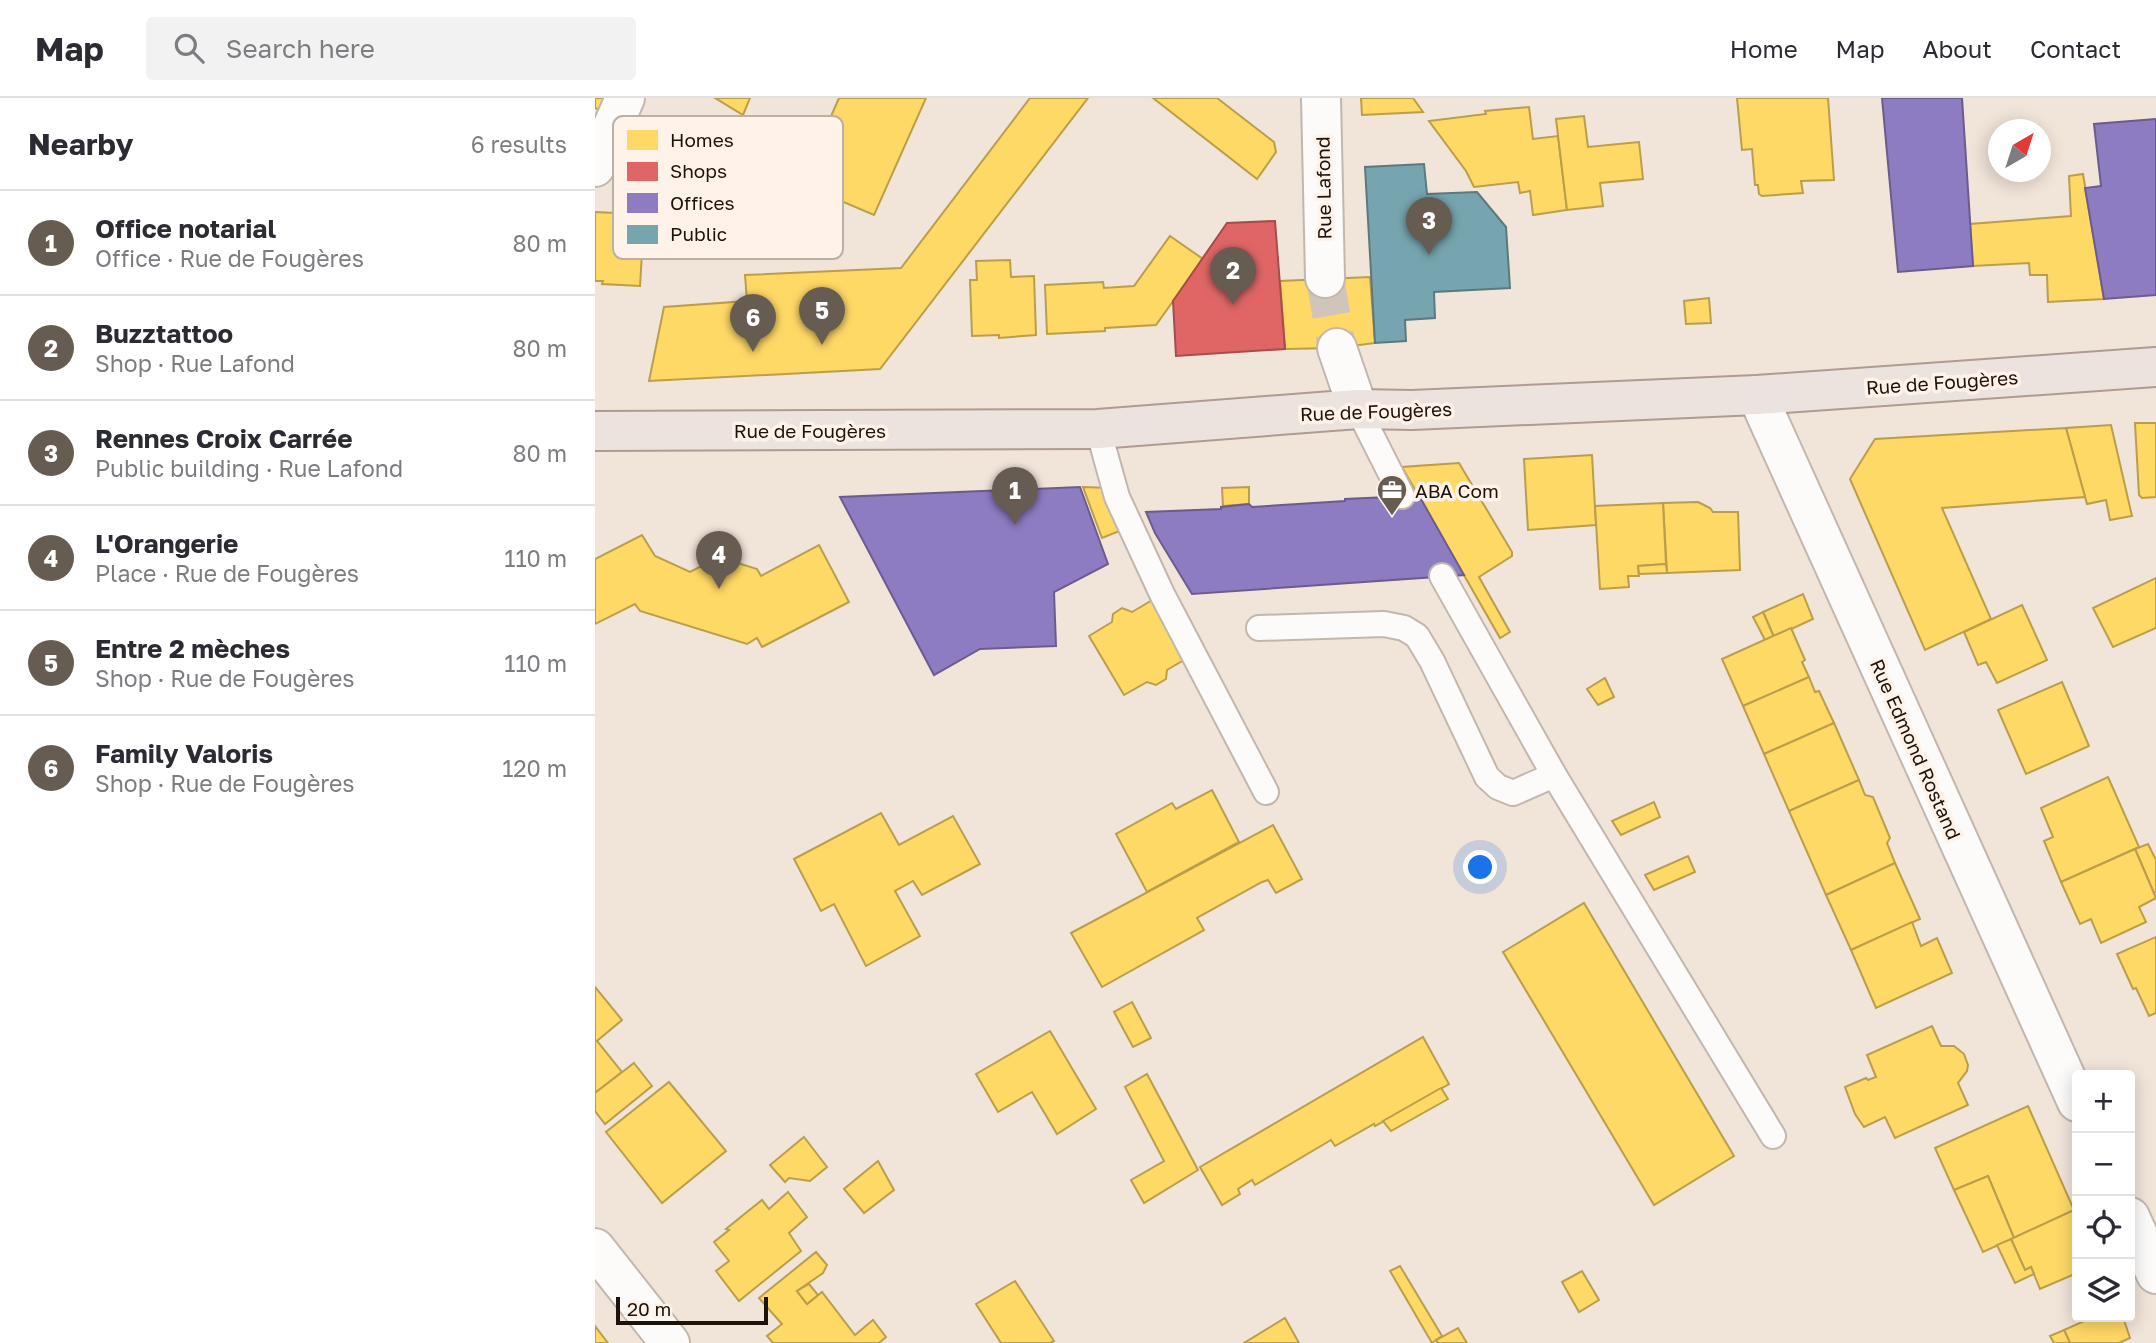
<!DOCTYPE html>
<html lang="en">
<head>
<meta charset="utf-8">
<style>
	:root { --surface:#fff; --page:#f2f2f3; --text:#2b2b33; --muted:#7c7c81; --line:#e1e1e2; --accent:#675c52 }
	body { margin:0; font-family:"Golos Text",sans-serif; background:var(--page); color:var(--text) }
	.controls { position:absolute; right:21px; bottom:21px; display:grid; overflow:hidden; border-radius:7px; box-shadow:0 4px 18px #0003 }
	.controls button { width:63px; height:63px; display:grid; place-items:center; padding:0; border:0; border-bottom:2px solid var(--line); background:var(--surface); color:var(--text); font:35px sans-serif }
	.compass { position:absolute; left:1393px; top:21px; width:63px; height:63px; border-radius:50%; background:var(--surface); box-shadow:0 4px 18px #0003; rotate:39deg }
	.scale { position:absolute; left:21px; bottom:18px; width:152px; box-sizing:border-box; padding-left:7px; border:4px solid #1d130a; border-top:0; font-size:19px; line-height:24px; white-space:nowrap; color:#1d130a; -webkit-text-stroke:5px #fff3e9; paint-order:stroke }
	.you { position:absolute; left:886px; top:770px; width:24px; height:24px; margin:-18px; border:5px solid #fff; border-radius:50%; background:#1a73e8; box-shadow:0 0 0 10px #1a73e833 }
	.badge { display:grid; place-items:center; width:46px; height:46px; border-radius:50%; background:var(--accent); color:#fff; font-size:23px; font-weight:700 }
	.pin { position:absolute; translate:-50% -58px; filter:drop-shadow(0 2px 4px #0008) }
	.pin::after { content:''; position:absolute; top:37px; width:24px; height:21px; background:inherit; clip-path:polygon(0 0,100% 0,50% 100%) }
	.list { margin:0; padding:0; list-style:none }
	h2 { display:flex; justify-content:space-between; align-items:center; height:91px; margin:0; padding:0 28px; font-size:30px }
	h2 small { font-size:23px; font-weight:400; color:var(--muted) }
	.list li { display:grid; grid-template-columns:46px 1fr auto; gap:21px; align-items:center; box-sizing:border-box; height:105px; padding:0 28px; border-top:2px solid var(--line) }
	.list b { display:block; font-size:26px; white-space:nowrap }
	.list p { margin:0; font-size:23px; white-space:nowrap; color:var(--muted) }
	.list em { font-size:23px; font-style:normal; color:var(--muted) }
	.icon { flex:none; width:38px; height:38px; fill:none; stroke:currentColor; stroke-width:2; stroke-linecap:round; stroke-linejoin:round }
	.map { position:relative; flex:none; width:1561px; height:1245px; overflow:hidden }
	header { display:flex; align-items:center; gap:42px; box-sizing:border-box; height:98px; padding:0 35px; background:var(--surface); border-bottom:2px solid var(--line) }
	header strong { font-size:33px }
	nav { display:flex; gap:38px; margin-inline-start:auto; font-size:24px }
	.search { width:490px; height:63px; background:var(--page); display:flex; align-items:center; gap:18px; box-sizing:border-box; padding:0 24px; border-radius:7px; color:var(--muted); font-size:26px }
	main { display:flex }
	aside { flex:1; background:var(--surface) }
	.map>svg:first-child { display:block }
</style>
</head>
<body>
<header>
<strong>Map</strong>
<div class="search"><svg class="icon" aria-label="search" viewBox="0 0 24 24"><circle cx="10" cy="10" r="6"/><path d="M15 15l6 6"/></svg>Search here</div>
<nav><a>Home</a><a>Map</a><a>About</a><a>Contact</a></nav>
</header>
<main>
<aside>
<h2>Nearby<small>6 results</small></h2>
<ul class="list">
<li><span class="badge">1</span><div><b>Office notarial</b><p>Office · Rue de Fougères</p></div><em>80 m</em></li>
<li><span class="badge">2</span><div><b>Buzztattoo</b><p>Shop · Rue Lafond</p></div><em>80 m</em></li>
<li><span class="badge">3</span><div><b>Rennes Croix Carrée</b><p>Public building · Rue Lafond</p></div><em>80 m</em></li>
<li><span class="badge">4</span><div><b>L'Orangerie</b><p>Place · Rue de Fougères</p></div><em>110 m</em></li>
<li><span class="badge">5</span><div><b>Entre 2 mèches</b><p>Shop · Rue de Fougères</p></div><em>110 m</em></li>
<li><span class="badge">6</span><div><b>Family Valoris</b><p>Shop · Rue de Fougères</p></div><em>120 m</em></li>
</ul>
</aside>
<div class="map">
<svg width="1561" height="1245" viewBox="0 0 1561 1245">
	<rect width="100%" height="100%" fill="#f1e4d9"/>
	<!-- homes -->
	<g fill="#ffd966" stroke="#bb9e4a" stroke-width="2">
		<polygon points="0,0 16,0 10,14 0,10"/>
		<polygon points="120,0 155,0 148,17"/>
		<polygon points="244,0 331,0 279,117 206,86"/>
		<polygon points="435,0 493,0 285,271 54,283 69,209 152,203 150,177 306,170"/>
		<polygon points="558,0 622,0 679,44 681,54 662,81"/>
		<polygon points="766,0 818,0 828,14 767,17"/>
		<polygon points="1142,0 1233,0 1239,82 1206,83 1208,95 1167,98 1164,96 1163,87 1160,87 1157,51 1147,52"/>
		<polygon points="934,9 938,41 963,38 972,112 938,117 935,93 925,95 923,84 879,89 871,73 834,23 891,16 890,13"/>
		<polygon points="989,18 993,49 1044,44 1048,81 1005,85 1008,108 972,112 961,21"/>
		<polygon points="1488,76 1509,201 1453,204 1452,177 1435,177 1434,165 1378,168 1375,126 1476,118 1474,78"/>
		<polygon points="0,114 63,117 62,155 47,155 45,188 7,186 8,183 0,183"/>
		<polygon points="575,138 608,161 561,227 510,230 510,233 452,236 450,187 508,184 509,190 539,188"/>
		<polygon points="415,162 416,179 439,178 441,237 404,240 404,237 377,238 375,182 382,182 381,163"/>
		<polygon points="775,179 780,245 742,250 690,251 685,183"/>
		<polygon points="1114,200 1116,225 1091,226 1089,203"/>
		<polygon points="1540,325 1561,325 1561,399 1547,400 1544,397"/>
		<polygon points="1516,327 1537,418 1515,422 1511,402 1492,406 1471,330"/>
		<polygon points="1471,330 1490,399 1347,410 1396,521 1330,552 1255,381 1280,341"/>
		<polygon points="997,357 1001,427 933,432 929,361"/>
		<polygon points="864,365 917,454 917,458 884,479 915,534 905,540 807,369"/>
		<polygon points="488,389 514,390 527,432 507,440"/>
		<polygon points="654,389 654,406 628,408 627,390"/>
		<polygon points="1103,404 1115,410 1118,414 1143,414 1145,472 1072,475 1068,405"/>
		<polygon points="1068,405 1071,466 1043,468 1044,478 1033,478 1034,489 1005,491 1000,408"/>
		<polygon points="47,437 60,458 95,474 124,459 162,471 166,478 224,447 254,504 167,549 162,540 152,546 45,513 40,506 0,526 0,461"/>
		<polygon points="1071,466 1072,475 1044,476 1043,468"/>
		<polygon points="1561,480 1561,530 1518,549 1498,510"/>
		<polygon points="1208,496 1218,521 1179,539 1168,514"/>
		<polygon points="559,501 594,559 572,572 571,581 561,587 552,584 529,597 494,538 517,524 518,516 527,510 537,514"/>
		<polygon points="1427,507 1452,562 1402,585 1391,564 1383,567 1369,534"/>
		<polygon points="1168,514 1179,539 1170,542 1158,519"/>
		<polygon points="1196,530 1210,562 1207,564 1214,579 1148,608 1127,561"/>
		<polygon points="1214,579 1220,594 1224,593 1239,625 1169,656 1148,608"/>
		<polygon points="1010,580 1019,599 1003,607 992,591"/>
		<polygon points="1467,584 1494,648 1431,676 1403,612"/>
		<polygon points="1239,625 1264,682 1194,713 1169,656"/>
		<polygon points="1513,679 1544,749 1466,784 1449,743 1458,739 1446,710"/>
		<polygon points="1264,682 1270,697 1278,699 1295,740 1292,745 1300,765 1231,797 1194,713"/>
		<polygon points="617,692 644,744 552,794 521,736 577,705 581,711"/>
		<polygon points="1059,704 1065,719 1026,737 1017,723"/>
		<polygon points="286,715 304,747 358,718 385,766 327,797 318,783 300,793 325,838 271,868 239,806 226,813 199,761"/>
		<polygon points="678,727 707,781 681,795 673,782 667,784 602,820 609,832 507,889 476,835"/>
		<polygon points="1553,746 1561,762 1561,794 1559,795 1540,751"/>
		<polygon points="1540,751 1561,800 1544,809 1551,824 1506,845 1496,821 1485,826 1466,784"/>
		<polygon points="1093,758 1100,774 1059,792 1050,777"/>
		<polygon points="1300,765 1325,821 1256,852 1231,797"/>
		<polygon points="989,805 1139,1058 1059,1107 908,854"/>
		<polygon points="1317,824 1326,848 1342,840 1357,875 1281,910 1256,852"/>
		<polygon points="1561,839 1561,915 1554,918 1541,890 1538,891 1522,856"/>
		<polygon points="0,889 27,922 2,943 27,974 0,995"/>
		<polygon points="537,904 556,940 538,949 519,914"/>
		<polygon points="1337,928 1346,948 1359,948 1369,956 1373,967 1372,973 1363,985 1373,1007 1300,1040 1290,1019 1269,1029 1260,1016 1250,989 1271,980 1273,982 1281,979 1272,957"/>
		<polygon points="455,933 501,1011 462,1036 437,994 403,1014 381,976"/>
		<polygon points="828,939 854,986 780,1028 779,1026 740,1048 736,1042 660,1087 657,1082 643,1091 645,1096 627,1107 605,1069"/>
		<polygon points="39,965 57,988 10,1026 0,1013 0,995"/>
		<polygon points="552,976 603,1072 549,1105 536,1082 569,1063 530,989"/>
		<polygon points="74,984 131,1053 67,1105 11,1034"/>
		<polygon points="846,990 853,1001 796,1033 788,1023"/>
		<polygon points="1433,1008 1479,1112 1419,1140 1393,1078 1359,1092 1340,1050"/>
		<polygon points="209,1039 232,1069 215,1083 194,1080 190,1084 175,1067"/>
		<polygon points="283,1063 299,1092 269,1115 249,1091"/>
		<polygon points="1393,1078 1419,1140 1388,1154 1359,1092"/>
		<polygon points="193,1094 212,1119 194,1135 206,1153 144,1203 121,1173 134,1163 119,1144 134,1132 131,1131 167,1102 174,1111"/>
		<polygon points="1479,1112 1482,1119 1482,1175 1445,1191 1436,1169 1430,1172 1416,1141"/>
		<polygon points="1416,1141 1430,1172 1436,1169 1439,1176 1420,1185 1402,1147"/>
		<polygon points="221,1154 232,1167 228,1175 202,1193 212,1206 227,1194 260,1237 278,1222 291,1239 284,1245 178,1245 172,1238 187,1226 164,1200"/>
		<polygon points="805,1168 847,1238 837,1245 795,1173"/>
		<polygon points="987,1173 1004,1202 984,1214 967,1184"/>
		<polygon points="420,1183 459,1243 455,1245 406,1245 381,1206"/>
		<polygon points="214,1186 223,1197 212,1206 202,1193"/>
		<polygon points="1498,1219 1528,1219 1535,1240 1524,1245 1475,1245 1469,1232"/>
		<polygon points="690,1220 704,1245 649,1245"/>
		<polygon points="0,1228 13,1245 0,1245"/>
		<polygon points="863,1230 872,1245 843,1245 841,1242"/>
		<polygon points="1469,1232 1475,1245 1459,1245 1455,1238"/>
	</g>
	<!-- shops -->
	<polygon fill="#e06666" stroke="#a64d4a" stroke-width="2" points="680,123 690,251 581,258 578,203 632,125"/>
	<!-- offices -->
	<g fill="#8e7cc3" stroke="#6c5c8c" stroke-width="2">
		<polygon points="1287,0 1367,0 1378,168 1303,174"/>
		<polygon points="1561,21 1561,197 1509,201 1490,90 1506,88 1499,26"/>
		<polygon points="485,389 513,466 459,494 461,548 385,551 339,577 245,399"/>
		<polygon points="822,394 869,477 597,496 560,435 551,414 626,411 626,409 654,406 657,409 750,403 750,401 816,398 816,395"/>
	</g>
	<!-- public -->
	<polygon fill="#76a5af" stroke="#5b797e" stroke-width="2" points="829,66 832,96 882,94 911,129 915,190 839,194 840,220 810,222 811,243 780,245 770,69"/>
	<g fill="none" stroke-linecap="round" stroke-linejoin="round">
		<!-- street-tunnel -->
		<polyline stroke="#d1c5ba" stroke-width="38" stroke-dasharray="38 19" stroke-linecap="butt" points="730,180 742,250"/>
		<!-- lane casing -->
		<g stroke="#c2b7ae" stroke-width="28">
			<g id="lane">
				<polyline points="763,311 807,398"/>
				<polyline points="503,331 522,399 567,496 671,694"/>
				<polyline points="847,478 959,677 1178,1038"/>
				<polyline points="664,530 789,526 809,530 822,538 837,563 892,679 903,689 918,695 959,677"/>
			</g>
		</g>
		<!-- street casing -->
		<g stroke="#c2b7ae" stroke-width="42">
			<g id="street">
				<polyline points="726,0 730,180"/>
				<polyline points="0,69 30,0"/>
				<polyline points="742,250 763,311"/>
				<polyline points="1162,297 1482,1004"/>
				<polyline points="1535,1119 1561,1176"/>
			</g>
		</g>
		<!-- secondary casing -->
		<g stroke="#c2b7ae" stroke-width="42">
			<polyline id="secondary" points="0,1150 75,1245"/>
		</g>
		<!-- primary casing -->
		<g stroke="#ae9b91" stroke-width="42">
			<polyline id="primary" points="0,333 503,331 763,311 817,312 1162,297 1561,269"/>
		</g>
		<!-- lane -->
		<use href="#lane" stroke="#fdfbf9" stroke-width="24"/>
		<!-- street -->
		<use href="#street" stroke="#fdfbf9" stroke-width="38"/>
		<!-- secondary -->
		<use href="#secondary" stroke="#fdfbf9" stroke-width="38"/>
		<!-- primary -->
		<use href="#primary" stroke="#ece3df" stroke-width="38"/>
	</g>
	<!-- icons -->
	<defs>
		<g id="office-pin" transform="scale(1.575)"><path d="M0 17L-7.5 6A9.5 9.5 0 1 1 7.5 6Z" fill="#675c52" stroke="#fff3e9"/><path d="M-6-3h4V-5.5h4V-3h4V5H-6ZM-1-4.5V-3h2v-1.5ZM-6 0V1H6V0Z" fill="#fff"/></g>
	</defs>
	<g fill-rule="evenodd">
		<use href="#office-pin" x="797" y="392"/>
	</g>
	<g text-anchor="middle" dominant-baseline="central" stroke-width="7" stroke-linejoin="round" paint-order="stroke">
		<!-- street labels -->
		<g font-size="19" fill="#1d130a" stroke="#fff3e9">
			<text transform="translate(728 90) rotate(-91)">Rue Lafond</text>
			<text transform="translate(1347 284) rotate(-4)">Rue de Fougères</text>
			<text transform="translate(781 313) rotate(-2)">Rue de Fougères</text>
			<text x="215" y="332">Rue de Fougères</text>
			<text transform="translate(1321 651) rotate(66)">Rue Edmond Rostand</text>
		</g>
		<!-- poi labels -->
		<g font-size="19" fill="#1d130a" stroke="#fff3e9" text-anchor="start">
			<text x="820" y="392">ABA Com</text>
		</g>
	</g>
	<!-- legend -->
	<rect x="18" y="18" width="230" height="143" rx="10" fill="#fff3e9" stroke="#bbb0a6" stroke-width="2"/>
	<rect x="32" y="32" width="31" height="20" fill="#ffd966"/>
	<rect x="32" y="64" width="31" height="19" fill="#e06666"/>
	<rect x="32" y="95" width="31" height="20" fill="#8e7cc3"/>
	<rect x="32" y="127" width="31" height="19" fill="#76a5af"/>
	<g font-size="19" fill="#1d130a">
		<text x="75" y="49">Homes</text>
		<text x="75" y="80">Shops</text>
		<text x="75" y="112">Offices</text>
		<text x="75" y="143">Public</text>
	</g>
</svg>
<div class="controls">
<button>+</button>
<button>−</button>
<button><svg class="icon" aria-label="locate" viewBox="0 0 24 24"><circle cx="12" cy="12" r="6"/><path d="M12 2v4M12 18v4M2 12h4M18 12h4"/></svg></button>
<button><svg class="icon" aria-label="layers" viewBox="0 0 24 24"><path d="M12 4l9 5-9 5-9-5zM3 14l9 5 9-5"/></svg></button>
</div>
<svg class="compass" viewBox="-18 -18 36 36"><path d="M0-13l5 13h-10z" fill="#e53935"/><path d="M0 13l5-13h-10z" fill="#7c7c81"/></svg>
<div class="scale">20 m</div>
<div class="you"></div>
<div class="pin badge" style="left:420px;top:427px">1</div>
<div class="pin badge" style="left:638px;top:207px">2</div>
<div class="pin badge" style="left:834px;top:157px">3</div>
<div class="pin badge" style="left:124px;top:491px">4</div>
<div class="pin badge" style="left:227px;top:247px">5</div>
<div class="pin badge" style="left:158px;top:254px">6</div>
</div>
</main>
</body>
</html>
